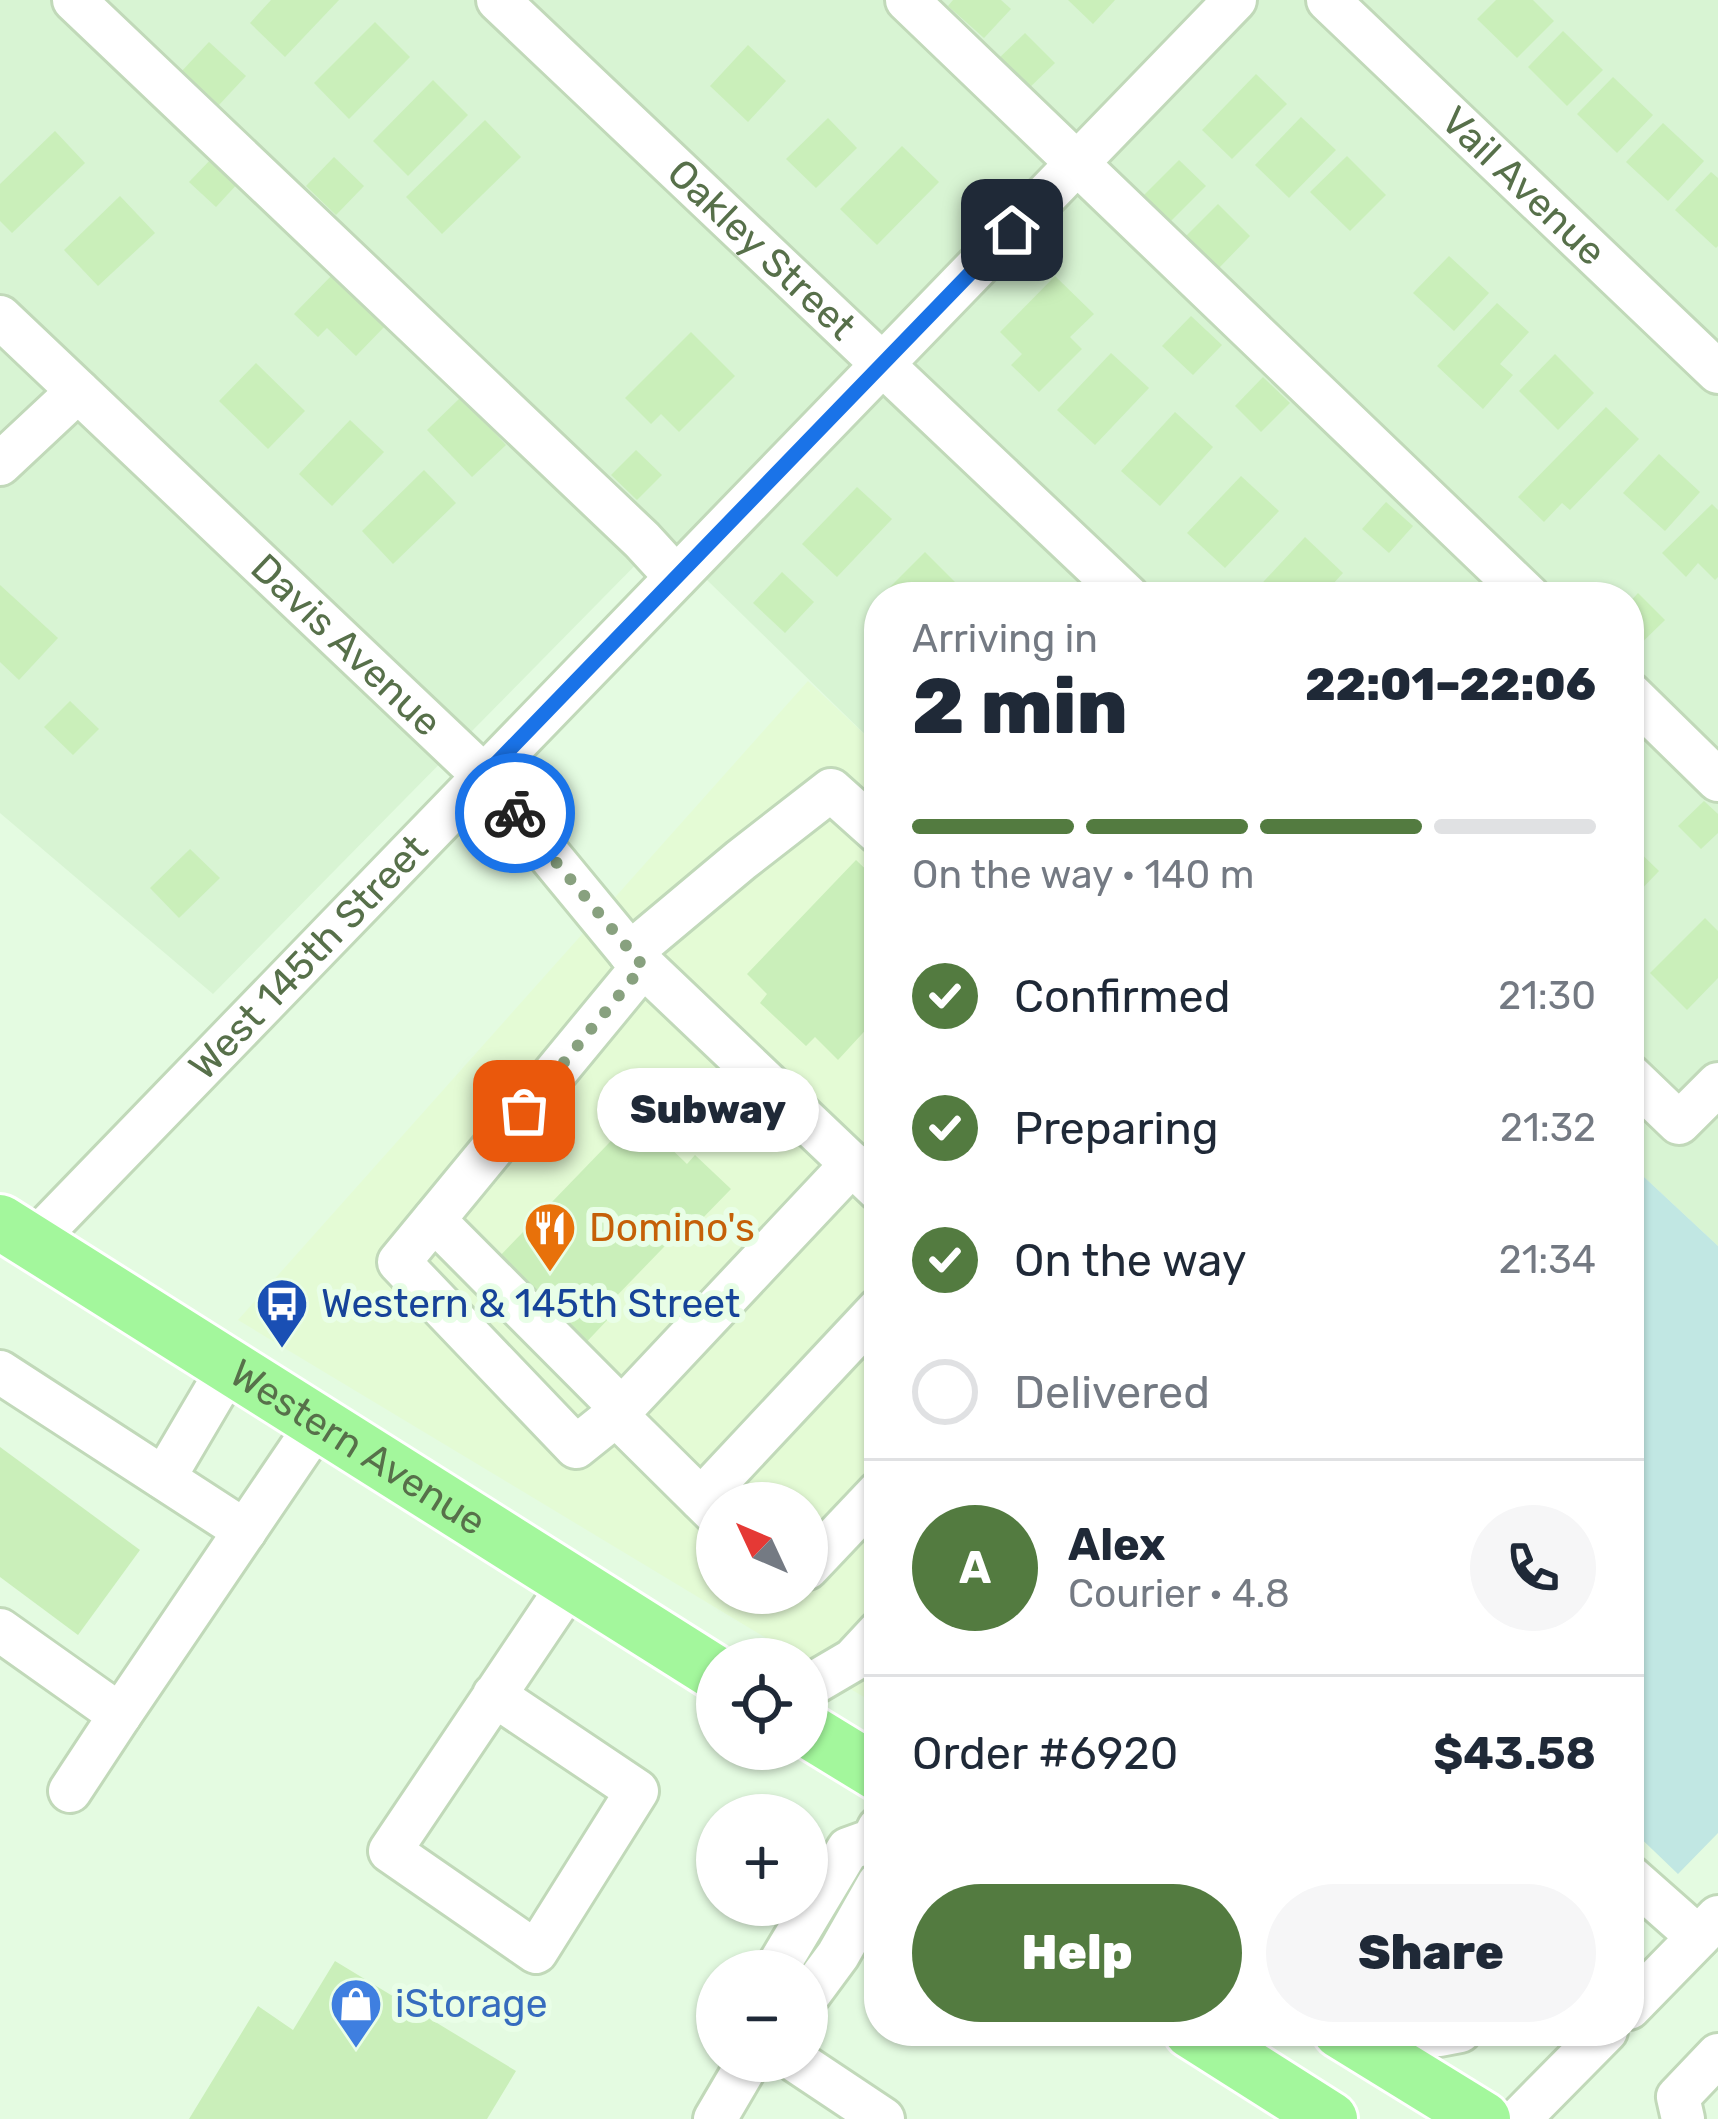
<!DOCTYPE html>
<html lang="en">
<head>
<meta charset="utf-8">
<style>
	:root { --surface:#fff; --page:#f6f6f7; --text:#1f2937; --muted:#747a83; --line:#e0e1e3; --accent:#537b40 }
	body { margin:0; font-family:Rubik,sans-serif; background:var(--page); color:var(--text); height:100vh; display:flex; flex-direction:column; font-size:45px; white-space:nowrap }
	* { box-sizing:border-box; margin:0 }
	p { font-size:39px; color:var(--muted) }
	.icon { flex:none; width:66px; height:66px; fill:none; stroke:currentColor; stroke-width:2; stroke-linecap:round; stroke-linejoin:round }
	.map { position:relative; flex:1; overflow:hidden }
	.drawer { position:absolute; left:864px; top:582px; width:780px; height:1464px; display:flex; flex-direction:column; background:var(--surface); border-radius:48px; box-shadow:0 3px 9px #0004 }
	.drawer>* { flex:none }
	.needle { width:78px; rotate:314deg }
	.tools { position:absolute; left:696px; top:1482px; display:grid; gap:24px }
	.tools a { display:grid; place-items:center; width:132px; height:132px; border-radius:50%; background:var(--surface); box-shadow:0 3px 9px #0004; font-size:60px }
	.pin { position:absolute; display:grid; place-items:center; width:102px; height:102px; color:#fff; margin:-51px; border-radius:24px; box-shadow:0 6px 18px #0006 }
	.courier { position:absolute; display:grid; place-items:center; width:120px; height:120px; margin:-60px; border:9px solid #1a73e8; border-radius:50%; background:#fff; color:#222; box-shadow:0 3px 15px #0007 }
	.bubble { position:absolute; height:84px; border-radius:42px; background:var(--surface); box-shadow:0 3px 9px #0004; font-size:39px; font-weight:800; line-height:84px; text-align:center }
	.head em { font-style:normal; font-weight:800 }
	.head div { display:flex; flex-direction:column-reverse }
	.head { display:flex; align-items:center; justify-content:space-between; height:204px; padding:0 48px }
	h1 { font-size:78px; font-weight:800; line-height:90px }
	.bar { display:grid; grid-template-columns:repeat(4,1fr); gap:18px 12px; align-content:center; height:144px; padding:0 48px }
	.bar i { height:15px; border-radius:9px; background:var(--line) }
	.bar .selected { background:var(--accent) }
	.bar p { grid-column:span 4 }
	.line { display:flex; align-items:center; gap:30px; padding:0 48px; border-top:3px solid var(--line) }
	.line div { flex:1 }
	.round { display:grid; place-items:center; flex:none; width:126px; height:126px; border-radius:63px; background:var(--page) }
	ol { padding:0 48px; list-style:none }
	li { display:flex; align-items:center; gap:36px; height:132px }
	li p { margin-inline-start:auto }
	li .icon { padding:12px; border-radius:50%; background:var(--accent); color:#fff; stroke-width:4 }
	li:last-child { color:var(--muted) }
	li i { width:66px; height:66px; border:6px solid var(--line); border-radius:50% }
	.button { display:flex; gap:24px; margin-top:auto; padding:24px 48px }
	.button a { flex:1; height:138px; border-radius:72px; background:var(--accent); color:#fff; font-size:48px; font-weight:800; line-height:138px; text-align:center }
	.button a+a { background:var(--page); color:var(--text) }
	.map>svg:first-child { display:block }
	.residential { fill:#d8f4d3 }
	.commercial { fill:#e4fbd5; fill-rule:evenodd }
	.green { fill:#c1e7e3 }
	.building { fill:#caefba }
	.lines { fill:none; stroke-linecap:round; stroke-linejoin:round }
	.minor-casing { stroke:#c1d9b9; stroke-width:48 }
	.major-casing { stroke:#fff; stroke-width:60 }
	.minor { stroke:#fff; stroke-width:42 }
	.major { stroke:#a3f79c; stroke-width:54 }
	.done { stroke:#88a17f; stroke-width:12; stroke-dasharray:0 21.6 }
	.route { stroke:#1a73e8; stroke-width:15 }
	.labels { text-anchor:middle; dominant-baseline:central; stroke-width:12; stroke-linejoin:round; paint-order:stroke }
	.street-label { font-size:39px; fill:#57704a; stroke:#e9fee7 }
	.food-label { font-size:39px; fill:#c56008; stroke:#e9fee7; text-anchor:start }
	.transit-label { font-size:39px; fill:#164399; stroke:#e9fee7; text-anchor:start }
	.shop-label { font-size:39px; fill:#366cbe; stroke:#e9fee7; text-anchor:start }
</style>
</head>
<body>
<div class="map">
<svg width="1718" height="2119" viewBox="0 0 1718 2119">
	<rect width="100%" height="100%" fill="#e4fbe1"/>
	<path class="residential" d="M0,0H1718V1246L1629,1163V597H879V748L663,537L213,994L0,813Z"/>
	<path class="commercial" d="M808,681L879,748V1706L807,1663V1659H801L238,1320ZM717,1503H807V1593H717Z"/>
	<path class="green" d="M1629,1163L1718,1246V1833L1678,1874L1629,1827V1557L1634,1552L1629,1546Z"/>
	<g class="building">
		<path d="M271,0H339L285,57L250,23Z"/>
		<path d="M953,0H1001L1011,9L984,38L948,6Z"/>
		<path d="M1068,0H1115L1093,24Z"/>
		<path d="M1496,0H1533L1554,21L1517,58L1477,19Z"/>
		<path d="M375,22L410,57L349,119L314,83Z"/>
		<path d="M1563,31L1603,70L1567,106L1528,67Z"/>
		<path d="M1025,33L1055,63L1024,93L995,62Z"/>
		<path d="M209,42L246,76L218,106L181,72Z"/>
		<path d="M748,45L786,81L748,122L710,86Z"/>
		<path d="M1256,74L1287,104L1232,159L1202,130Z"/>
		<path d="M1613,77L1653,115L1617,153L1577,114Z"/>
		<path d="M433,80L468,115L408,176L373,141Z"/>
		<path d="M1301,117L1336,150L1289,198L1255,165Z"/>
		<path d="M828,118L857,148L816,188L786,159Z"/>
		<path d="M485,120L521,157L442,234L406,197Z"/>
		<path d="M1663,123L1704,161L1668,201L1626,162Z"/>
		<path d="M55,131L85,163L12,233L0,221V184Z"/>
		<path d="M902,146L939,182L877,245L840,209Z"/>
		<path d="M214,156L240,181L216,207L189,182Z"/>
		<path d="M1347,156L1386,195L1350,231L1310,192Z"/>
		<path d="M334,157L364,186L336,215L306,186Z"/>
		<path d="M1179,160L1206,186L1170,222L1144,195Z"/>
		<path d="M1711,172L1718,178V246L1716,248L1675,210Z"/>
		<path d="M120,196L155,233L98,286L64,250Z"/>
		<path d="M1218,204L1250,236L1218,269L1185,237Z"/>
		<path d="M1449,256L1489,293L1454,331L1413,293Z"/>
		<path d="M335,272L387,324L356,356L327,328L318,337L294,314Z"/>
		<path d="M1055,276L1094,314L1070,337L1082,349L1039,392L1011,365L1022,354L1000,332Z"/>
		<path d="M1497,303L1529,332L1500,364L1513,375L1483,409L1437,366Z"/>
		<path d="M1191,316L1222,345L1193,375L1162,346Z"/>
		<path d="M691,332L735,376L679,432L661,414L651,424L625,398Z"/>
		<path d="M1111,353L1149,388L1095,445L1057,410Z"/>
		<path d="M1555,354L1594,393L1558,430L1519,391Z"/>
		<path d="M256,363L305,411L268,449L219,401Z"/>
		<path d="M1263,377L1290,403L1261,432L1235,406Z"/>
		<path d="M461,397L506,445L472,477L427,430Z"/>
		<path d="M1606,407L1639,439L1570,510L1562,503L1544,522L1518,497Z"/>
		<path d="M1175,412L1213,447L1160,506L1121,471Z"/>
		<path d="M350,420L384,452L332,506L299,474Z"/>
		<path d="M636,450L662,475L637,500L611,475Z"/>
		<path d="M1659,454L1700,492L1665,531L1623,493Z"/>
		<path d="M424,470L456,503L393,564L362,531Z"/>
		<path d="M1241,476L1279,511L1225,568L1187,533Z"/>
		<path d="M857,487L892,519L837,577L802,544Z"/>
		<path d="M1386,502L1413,526L1389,553L1362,529Z"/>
		<path d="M1712,504L1718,510V577L1715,580L1698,563L1686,577L1662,553Z"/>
		<path d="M1305,537L1343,573L1321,597H1255L1252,594Z"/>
		<path d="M925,552L958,585L946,597H880Z"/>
		<path d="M782,572L814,602L785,633L753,603Z"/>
		<path d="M0,585L58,638L19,680L0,662Z"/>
		<path d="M1638,593L1665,620L1629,655V603Z"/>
		<path d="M70,701L99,729L73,755L44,727Z"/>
		<path d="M1704,801L1718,814V833L1701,849L1678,826Z"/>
		<path d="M1629,842L1659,871L1629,902Z"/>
		<path d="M190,849L220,878L179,918L150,888Z"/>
		<path d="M856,860L879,882V1028L873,1022L838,1060L815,1037L806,1046L760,1003L767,994L747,974Z"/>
		<path d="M1705,918L1718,931V978L1687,1010L1650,973Z"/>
		<path d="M636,1115L687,1164L695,1155L731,1189L697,1224L691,1219L606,1307L613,1314L578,1351L496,1260Z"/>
		<path d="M0,1447L140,1550L78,1635L0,1577Z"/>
		<path d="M335,1961L516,2071L487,2119H189L258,2006L293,2030Z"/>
	</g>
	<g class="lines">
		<g class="minor-casing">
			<g id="minor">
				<path d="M74,0L642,540L676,577"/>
				<path id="s1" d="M498,0L1128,597"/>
				<path d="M907,0L1529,597"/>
				<path id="s2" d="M1328,0L1718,372"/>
				<path id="s3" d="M0,317L484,776L630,953L879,1190"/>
				<path d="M0,464L78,391"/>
				<path d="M1629,693L1718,780"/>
				<path d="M630,953L741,860L831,790L879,833"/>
				<path d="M643,966L399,1262L576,1447L616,1415L717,1515"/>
				<path d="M1629,1075L1679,1123L1718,1084"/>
				<path d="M434,1220L622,1409"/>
				<path id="s4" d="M33,1242L1235,0"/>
				<path d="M0,1372L245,1531"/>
				<path d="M616,1415L852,1164"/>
				<path d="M164,1478L230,1366"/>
				<path d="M701,1499L879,1309"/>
				<path d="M807,1568L879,1492"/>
				<path d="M0,1630L120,1715L318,1423"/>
				<path d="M807,1687L853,1660L879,1632"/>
				<path d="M494,1695L637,1791L536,1952L390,1851L571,1582"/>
				<path d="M70,1791L120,1715"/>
				<path d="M1629,1876L1698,1937"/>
				<path d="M775,1971L848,1849L873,1840L879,1828"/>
				<path d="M807,1997L838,1955L879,1883"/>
				<path d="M1629,2008L1718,1917"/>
				<path d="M1433,2031L1439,2035L1460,2031"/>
				<path d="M796,2061L883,2119"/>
				<path d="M715,2119L749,2061"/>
				<path d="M1519,2119L1606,2031"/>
				<path d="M1683,2119L1678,2097L1718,2055"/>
			</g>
		</g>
		<g class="major-casing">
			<g id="major">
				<path id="s5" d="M0,1222L717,1674"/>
				<path d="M807,1730L879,1774"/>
				<path d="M1191,2031L1330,2119"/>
				<path d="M1340,2031L1483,2119"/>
			</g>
		</g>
		<use href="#minor" class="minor"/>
		<use href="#major" class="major"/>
	</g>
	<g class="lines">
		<path class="done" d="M515,813L643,966L524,1111"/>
		<path class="route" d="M515,813L484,776L1012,230"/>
	</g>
	<defs>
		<g id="restaurant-pin" transform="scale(2.7)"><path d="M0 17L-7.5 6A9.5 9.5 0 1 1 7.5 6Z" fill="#e8710a" stroke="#e9fee7"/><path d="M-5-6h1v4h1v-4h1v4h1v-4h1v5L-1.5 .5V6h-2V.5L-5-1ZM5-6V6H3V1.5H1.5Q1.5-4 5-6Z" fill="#fff"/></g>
		<g id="bus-pin" transform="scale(2.7)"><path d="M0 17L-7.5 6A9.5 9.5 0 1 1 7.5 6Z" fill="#1a4fb4" stroke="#e9fee7"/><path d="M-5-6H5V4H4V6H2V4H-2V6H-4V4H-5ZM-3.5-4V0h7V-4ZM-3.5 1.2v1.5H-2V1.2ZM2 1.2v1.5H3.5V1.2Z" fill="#fff"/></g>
		<g id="shop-pin" transform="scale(2.7)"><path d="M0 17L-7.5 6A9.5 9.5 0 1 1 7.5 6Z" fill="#3f7fe0" stroke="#e9fee7"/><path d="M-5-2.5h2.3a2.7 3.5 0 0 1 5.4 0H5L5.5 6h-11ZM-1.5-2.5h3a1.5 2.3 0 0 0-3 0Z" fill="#fff"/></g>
	</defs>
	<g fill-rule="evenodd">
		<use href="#restaurant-pin" x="550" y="1228"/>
		<use href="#bus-pin" x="282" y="1304"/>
		<use href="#shop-pin" x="356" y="2004"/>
	</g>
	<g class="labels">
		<g class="street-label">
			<text stroke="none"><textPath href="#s2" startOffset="270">Vail Avenue</textPath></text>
			<text stroke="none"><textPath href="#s1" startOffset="363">Oakley Street</textPath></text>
			<text stroke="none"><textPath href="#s3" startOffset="477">Davis Avenue</textPath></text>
			<text stroke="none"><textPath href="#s4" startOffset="396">West 145th Street</textPath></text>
			<text stroke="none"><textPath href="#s5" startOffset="423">Western Avenue</textPath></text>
		</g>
		<g class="food-label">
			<text x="589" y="1228">Domino's</text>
		</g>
		<g class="transit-label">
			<text x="321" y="1304">Western &amp; 145th Street</text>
		</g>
		<g class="shop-label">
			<text x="395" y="2004">iStorage</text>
		</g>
	</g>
</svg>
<div class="tools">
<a><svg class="needle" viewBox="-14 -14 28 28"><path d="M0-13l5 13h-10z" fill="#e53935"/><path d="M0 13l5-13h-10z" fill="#747a83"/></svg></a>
<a><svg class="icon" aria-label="locate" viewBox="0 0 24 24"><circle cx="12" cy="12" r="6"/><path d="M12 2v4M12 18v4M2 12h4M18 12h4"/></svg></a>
<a>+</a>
<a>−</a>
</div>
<div class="pin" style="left:524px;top:1111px;background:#ea580c"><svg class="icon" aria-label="bag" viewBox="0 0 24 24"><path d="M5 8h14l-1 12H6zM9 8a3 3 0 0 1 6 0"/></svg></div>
<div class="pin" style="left:1012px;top:230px;background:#1f2937"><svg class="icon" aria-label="home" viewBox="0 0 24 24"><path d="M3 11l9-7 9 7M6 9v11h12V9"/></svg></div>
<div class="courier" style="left:515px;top:813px"><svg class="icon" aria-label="bike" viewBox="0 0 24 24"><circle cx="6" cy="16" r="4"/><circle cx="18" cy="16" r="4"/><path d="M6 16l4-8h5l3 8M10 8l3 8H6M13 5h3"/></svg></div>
<div class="bubble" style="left:597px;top:1068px;width:222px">Subway</div>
<section class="drawer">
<div class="head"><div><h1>2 min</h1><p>Arriving in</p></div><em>22:01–22:06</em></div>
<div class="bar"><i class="selected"></i><i class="selected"></i><i class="selected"></i><i></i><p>On the way · 140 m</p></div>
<ol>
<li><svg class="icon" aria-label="check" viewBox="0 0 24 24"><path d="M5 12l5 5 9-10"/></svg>Confirmed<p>21:30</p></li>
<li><svg class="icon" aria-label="check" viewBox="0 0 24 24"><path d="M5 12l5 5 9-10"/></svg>Preparing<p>21:32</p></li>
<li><svg class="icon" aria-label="check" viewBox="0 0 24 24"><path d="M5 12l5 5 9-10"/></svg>On the way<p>21:34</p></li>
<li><i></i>Delivered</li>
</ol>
<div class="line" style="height:216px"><b class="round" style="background:var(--accent);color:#fff">A</b><div><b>Alex</b><p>Courier · 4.8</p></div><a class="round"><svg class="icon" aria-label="phone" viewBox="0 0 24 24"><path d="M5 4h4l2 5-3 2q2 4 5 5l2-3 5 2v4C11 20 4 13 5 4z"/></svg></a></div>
<div class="line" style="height:156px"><div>Order #6920</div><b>$43.58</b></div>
<div class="button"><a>Help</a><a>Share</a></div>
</section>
</div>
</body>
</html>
